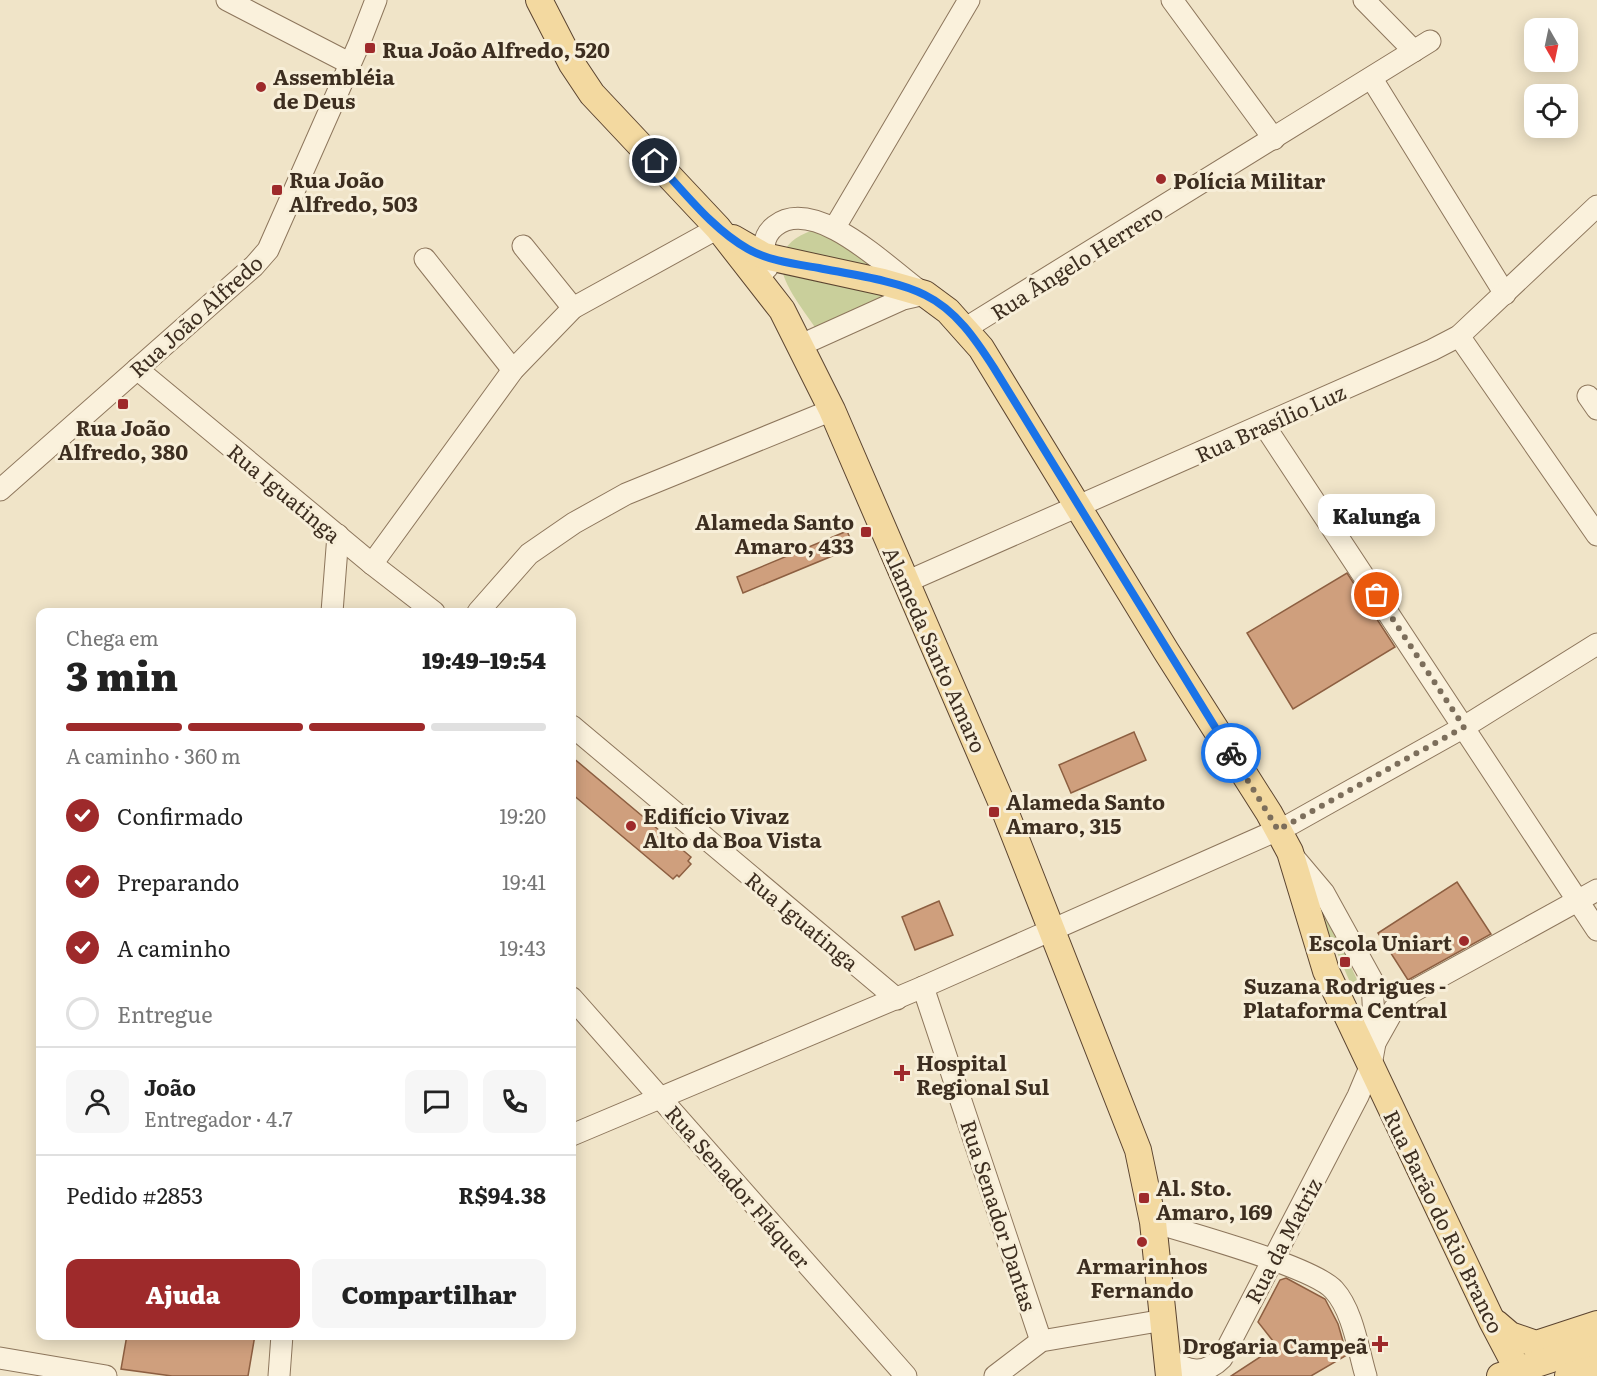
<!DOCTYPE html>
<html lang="pt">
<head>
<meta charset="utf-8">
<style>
	:root { --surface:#fff; --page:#f6f6f6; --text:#222; --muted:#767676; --line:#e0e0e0; --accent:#9e2a2b }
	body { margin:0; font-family:Literata,serif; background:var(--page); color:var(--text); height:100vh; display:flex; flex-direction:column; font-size:22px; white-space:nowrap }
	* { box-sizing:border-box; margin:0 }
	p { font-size:20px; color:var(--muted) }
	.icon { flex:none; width:33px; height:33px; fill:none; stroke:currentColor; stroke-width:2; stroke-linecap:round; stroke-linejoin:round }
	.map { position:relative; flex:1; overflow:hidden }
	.side { position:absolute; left:36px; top:608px; width:540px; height:732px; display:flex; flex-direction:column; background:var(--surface); border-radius:12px; box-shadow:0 3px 15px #0003 }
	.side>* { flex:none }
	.needle { width:39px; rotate:171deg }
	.controls { position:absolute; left:1524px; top:18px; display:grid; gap:12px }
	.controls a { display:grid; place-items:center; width:54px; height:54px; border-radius:12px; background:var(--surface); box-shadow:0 3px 15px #0003; font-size:30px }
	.pin { position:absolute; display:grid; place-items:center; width:51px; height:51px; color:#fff; margin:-26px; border:3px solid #fff; border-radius:50%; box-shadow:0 2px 6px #0007 }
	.courier { position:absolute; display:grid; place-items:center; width:60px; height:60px; margin:-30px; border:4px solid #1a73e8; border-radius:50%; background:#fff; color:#222; box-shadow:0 2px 8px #0007 }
	.bubble { position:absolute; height:42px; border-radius:12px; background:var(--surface); box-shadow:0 3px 15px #0003; font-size:20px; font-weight:800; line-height:42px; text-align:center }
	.overview em { font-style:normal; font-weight:800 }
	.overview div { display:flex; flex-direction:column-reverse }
	.overview { display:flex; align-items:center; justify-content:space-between; height:102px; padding:0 30px }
	h1 { font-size:39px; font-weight:800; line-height:45px }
	.bar { display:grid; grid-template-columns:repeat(4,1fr); gap:9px 6px; align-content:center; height:72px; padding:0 30px }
	.bar i { height:8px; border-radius:4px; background:var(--line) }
	.bar .current { background:var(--accent) }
	.bar p { grid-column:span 4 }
	.line { display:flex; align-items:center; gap:15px; padding:0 30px; border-top:2px solid var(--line) }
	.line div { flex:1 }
	.round { display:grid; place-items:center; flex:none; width:63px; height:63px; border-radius:12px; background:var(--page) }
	ol { padding:0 30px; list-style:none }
	li { display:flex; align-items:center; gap:18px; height:66px }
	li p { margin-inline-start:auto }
	li .icon { padding:6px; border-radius:50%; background:var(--accent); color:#fff; stroke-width:4 }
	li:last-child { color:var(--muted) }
	li i { width:33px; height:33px; border:3px solid var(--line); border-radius:50% }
	.cta { display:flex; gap:12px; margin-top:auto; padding:12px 30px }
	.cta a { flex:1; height:69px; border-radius:12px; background:var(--accent); color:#fff; font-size:24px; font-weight:800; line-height:69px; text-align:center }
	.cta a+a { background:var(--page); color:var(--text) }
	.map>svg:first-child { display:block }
	.green { fill:#c9cf9b }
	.building { fill:#cf9f7d; stroke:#8d5f41; stroke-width:1.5 }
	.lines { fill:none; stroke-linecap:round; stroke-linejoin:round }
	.minor-casing { stroke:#8d765c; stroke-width:23 }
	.major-casing { stroke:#5b4430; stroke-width:28 }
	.minor { stroke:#faf1dc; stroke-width:21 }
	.major { stroke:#f3d9a0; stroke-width:26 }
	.done { stroke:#7c6e5b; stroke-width:6; stroke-dasharray:0 10.8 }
	.route { stroke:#1a73e8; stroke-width:8 }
	.poi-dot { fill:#9e2a2b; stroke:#f7eed8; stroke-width:2 }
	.labels { text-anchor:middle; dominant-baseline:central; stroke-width:6; stroke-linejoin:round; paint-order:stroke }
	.poi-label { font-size:21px; font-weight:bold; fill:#3d2e20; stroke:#f7eed8; text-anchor:start }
	.street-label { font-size:21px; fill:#3d2e20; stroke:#f7eed8 }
</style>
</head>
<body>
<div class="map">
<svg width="1597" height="1376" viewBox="0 0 1597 1376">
	<rect width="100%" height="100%" fill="#f0e4c8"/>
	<g class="green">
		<path d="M813,230L837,231L913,290L820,335C797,298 750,253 813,230Z"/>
		<path d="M1327,915L1360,986L1353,989L1322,918Z"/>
	</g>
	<g class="building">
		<path d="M847,531L854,547L743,593L737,577Z"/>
		<path d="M1347,573L1395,647L1293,709L1247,633Z"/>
		<path d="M1134,732L1146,760L1071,793L1059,765Z"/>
		<path d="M572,757L691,857L688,861L691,864L679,877L677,875L673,879L572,794Z"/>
		<path d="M1457,882L1491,934L1408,980L1378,933Z"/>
		<path d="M939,901L953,935L915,950L902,917Z"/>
		<path d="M1286,1278L1325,1299L1338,1324L1347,1355L1311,1376H1231L1277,1346L1258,1322L1280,1280Z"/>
		<path d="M127,1335H255L248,1376H172L121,1369Z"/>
	</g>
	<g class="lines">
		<g class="minor-casing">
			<g id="minor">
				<path d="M227,0L349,63"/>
				<path d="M1172,0L1274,139"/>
				<path d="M1364,0L1414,51"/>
				<path d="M1372,79L1505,294"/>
				<path d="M835,227L969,0"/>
				<path d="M523,246L573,308"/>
				<path d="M425,259L513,370"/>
				<path d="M767,268C763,252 761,237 775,226C814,195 886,266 917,289"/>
				<path d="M966,328L1430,41"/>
				<path d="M1459,336L1597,535"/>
				<path d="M801,345L903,299L925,294"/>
				<path d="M137,369L372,564L434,612"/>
				<path d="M1588,396L1597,409"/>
				<path d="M1264,425L1597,930"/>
				<path d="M0,490L254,266L268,250L359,44L376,0"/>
				<path d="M372,564L513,370L573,308L718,228"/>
				<path d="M906,582L1432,350L1459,336L1597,206"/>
				<path d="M332,612L338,535"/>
				<path d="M478,612L529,554L574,523L626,494L832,410"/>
				<path d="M572,726L897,999"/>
				<path d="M923,987L1041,1341"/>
				<path d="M572,998L906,1376"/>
				<path d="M1375,1043L1394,1009L1412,992L1597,890"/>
				<path d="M572,1135L923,987L1291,824L1464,727L1597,644"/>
				<path d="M1153,1222C1189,1233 1314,1267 1334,1290C1353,1311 1358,1349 1366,1376"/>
				<path d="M0,1358L106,1376"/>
				<path d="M1167,1358C1188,1372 1204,1376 1222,1358L1358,1096L1371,1065L1375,1043L1372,980L1324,893L1292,855"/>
				<path d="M279,1376L282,1335"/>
				<path d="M995,1376L1041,1341L1164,1320"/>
			</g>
		</g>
		<g class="major-casing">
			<g id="major">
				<path d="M539,0L572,64L592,94L718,228L782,310L832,410L1003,806L1138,1150L1153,1222L1169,1376"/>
				<path d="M733,238L764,256L883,282L925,294L948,311L981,348L1166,651L1269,813L1290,852L1326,971L1492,1321L1521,1376"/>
				<path d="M1496,1323L1510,1335L1536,1344L1597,1324"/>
				<path d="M1500,1376L1597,1344"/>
				<path d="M1568,1376L1597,1368"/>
			</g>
		</g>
		<use href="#minor" class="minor"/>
		<use href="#major" class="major"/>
	</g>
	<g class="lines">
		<path class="done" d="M1231,753L1278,830L1464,727L1377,595"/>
		<path class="route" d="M655,161C684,191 711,228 748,249C769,261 795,264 819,268C849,274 899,281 925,295C956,310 976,340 994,368L1231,753"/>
	</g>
	<g class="poi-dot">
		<rect x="364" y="42" width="12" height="12" rx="3"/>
		<circle cx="261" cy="87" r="6"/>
		<circle cx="1161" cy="179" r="6"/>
		<rect x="271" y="184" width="12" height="12" rx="3"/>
		<rect x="117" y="398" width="12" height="12" rx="3"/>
		<rect x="860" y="526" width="12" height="12" rx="3"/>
		<rect x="988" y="806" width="12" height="12" rx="3"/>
		<circle cx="631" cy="826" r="6"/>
		<circle cx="1464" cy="941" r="6"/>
		<rect x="1339" y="956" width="12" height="12" rx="3"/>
		<path d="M899 1064h6v6h6v6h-6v6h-6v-6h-6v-6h6z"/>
		<rect x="1138" y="1192" width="12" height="12" rx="3"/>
		<circle cx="1142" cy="1242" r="6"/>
		<path d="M1377 1335h6v6h6v6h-6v6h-6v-6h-6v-6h6z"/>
	</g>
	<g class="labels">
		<g class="poi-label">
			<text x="382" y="48">Rua João Alfredo, 520</text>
			<text x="273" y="75">Assembléia<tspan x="273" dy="24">de Deus</tspan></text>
			<text x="289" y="178">Rua João<tspan x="289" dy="24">Alfredo, 503</tspan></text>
			<text x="1173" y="179">Polícia Militar</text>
			<text x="123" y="426" text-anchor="middle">Rua João<tspan x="123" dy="24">Alfredo, 380</tspan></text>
			<text x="854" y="520" text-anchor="end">Alameda Santo<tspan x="854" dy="24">Amaro, 433</tspan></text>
			<text x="1006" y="800">Alameda Santo<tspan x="1006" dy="24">Amaro, 315</tspan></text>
			<text x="643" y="814">Edifício Vivaz<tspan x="643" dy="24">Alto da Boa Vista</tspan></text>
			<text x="1452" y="941" text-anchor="end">Escola Uniart</text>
			<text x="1345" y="984" text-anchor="middle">Suzana Rodrigues -<tspan x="1345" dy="24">Plataforma Central</tspan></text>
			<text x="916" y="1061">Hospital<tspan x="916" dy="24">Regional Sul</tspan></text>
			<text x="1156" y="1186">Al. Sto.<tspan x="1156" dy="24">Amaro, 169</tspan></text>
			<text x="1142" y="1264" text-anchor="middle">Armarinhos<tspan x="1142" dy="24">Fernando</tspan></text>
			<text x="1368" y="1344" text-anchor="end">Drogaria Campeã</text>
		</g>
		<g class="street-label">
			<text transform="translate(1076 261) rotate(-32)">Rua Ângelo Herrero</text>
			<text transform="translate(195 315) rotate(-42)">Rua João Alfredo</text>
			<text transform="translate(1270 422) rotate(-24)">Rua Brasílio Luz</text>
			<text transform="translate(285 492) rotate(40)">Rua Iguatinga</text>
			<text transform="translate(936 649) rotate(66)">Alameda Santo Amaro</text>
			<text transform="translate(803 920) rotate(40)">Rua Iguatinga</text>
			<text transform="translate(739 1186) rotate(49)">Rua Senador Fláquer</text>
			<text transform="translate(1000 1215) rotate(72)">Rua Senador Dantas</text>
			<text transform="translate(1445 1221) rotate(64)">Rua Barão do Rio Branco</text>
			<text transform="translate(1282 1240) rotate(-62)">Rua da Matriz</text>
		</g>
	</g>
</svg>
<div class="controls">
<a><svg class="needle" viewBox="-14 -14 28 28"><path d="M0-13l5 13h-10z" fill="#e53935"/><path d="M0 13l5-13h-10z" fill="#767676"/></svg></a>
<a><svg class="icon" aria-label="locate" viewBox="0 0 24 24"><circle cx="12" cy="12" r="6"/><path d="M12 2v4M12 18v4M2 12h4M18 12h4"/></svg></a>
</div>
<div class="pin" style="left:1377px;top:595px;background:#ea580c"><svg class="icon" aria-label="bag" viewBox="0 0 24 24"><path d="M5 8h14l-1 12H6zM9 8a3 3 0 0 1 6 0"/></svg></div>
<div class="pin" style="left:655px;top:161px;background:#1f2937"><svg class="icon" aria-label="home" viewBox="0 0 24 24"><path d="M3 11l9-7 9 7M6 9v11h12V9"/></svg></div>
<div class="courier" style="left:1231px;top:753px"><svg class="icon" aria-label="bike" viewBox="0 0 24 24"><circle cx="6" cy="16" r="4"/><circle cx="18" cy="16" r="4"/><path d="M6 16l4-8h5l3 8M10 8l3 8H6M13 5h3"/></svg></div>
<div class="bubble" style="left:1318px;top:494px;width:117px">Kalunga</div>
<section class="side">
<div class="overview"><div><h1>3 min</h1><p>Chega em</p></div><em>19:49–19:54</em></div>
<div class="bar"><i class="current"></i><i class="current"></i><i class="current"></i><i></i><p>A caminho · 360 m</p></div>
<ol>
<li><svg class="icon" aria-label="check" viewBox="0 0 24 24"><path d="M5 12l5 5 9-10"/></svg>Confirmado<p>19:20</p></li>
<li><svg class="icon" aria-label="check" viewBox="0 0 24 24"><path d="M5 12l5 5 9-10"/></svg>Preparando<p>19:41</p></li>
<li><svg class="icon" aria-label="check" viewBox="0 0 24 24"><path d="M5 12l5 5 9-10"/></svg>A caminho<p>19:43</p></li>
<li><i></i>Entregue</li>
</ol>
<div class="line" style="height:108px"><a class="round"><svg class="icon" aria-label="person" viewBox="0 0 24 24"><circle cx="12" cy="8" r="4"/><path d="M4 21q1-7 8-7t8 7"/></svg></a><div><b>João</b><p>Entregador · 4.7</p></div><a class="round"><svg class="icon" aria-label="chat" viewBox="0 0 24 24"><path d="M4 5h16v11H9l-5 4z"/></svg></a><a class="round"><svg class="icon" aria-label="phone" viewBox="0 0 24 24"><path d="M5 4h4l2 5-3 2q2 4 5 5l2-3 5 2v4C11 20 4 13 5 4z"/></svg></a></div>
<div class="line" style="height:78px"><div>Pedido #2853</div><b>R$94.38</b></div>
<div class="cta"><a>Ajuda</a><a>Compartilhar</a></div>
</section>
</div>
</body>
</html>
